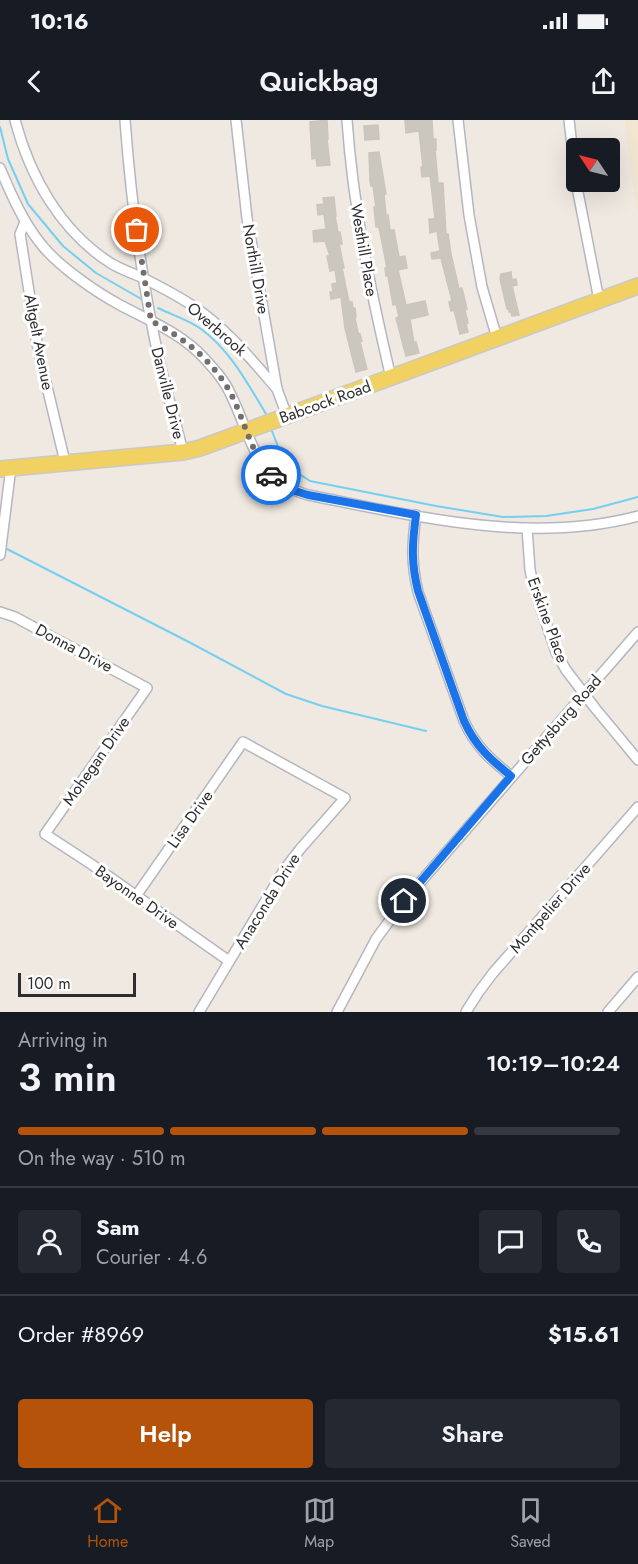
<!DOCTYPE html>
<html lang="en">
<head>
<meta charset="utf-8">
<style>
	:root { --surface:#171b24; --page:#242831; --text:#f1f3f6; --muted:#9ea1a6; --line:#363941; --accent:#b45309 }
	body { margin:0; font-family:Jost,sans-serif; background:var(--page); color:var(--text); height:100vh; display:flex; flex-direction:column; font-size:22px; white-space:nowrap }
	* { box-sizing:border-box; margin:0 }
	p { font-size:20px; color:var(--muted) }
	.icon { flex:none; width:33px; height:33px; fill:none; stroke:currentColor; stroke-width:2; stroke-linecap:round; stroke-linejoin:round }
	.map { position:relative; height:892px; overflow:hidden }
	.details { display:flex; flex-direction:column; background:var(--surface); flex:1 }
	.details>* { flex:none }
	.needle { width:39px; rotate:305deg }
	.controls { position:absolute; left:566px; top:18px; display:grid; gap:12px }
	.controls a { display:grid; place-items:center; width:54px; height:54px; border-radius:6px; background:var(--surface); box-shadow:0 6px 24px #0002; font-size:30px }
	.scale { position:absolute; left:18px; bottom:15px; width:118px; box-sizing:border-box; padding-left:6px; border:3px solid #2e2e2e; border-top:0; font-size:16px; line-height:21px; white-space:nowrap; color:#2e2e2e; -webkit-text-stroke:4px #fff; paint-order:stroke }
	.pin { position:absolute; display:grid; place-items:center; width:51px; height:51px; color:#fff; margin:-26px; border:3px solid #fff; border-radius:50%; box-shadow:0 2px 6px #0007 }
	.courier { position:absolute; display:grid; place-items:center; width:60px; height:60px; margin:-30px; border:4px solid #1a73e8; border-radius:50%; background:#fff; color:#222; box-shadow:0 2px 8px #0007 }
	.summary em { font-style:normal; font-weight:600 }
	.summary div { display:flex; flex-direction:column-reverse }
	.summary { display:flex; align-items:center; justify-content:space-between; height:102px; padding:0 18px }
	h1 { font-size:39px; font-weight:600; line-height:45px }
	.bar { display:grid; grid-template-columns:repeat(4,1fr); gap:9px 6px; align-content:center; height:72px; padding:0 18px }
	.bar i { height:8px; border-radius:4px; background:var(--line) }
	.bar .on { background:var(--accent) }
	.bar p { grid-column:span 4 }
	.line { display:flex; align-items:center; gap:15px; padding:0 18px; border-top:2px solid var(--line) }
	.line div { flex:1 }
	.round { display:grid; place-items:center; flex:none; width:63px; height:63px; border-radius:6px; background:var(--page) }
	.cta { display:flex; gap:12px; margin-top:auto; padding:12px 18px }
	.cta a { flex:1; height:69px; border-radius:6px; background:var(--accent); color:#fff; font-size:24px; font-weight:600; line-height:69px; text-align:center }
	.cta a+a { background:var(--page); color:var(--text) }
	.status { display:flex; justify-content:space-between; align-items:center; height:42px; padding:0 30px; background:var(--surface); direction:ltr }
	.status svg { height:16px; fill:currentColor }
	header { display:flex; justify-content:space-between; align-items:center; height:78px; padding:0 18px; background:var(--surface); font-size:27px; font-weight:600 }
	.tabs { display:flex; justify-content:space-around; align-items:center; height:84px; border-top:2px solid var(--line); background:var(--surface); font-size:16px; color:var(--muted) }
	.tabs a { display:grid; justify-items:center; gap:3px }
	.tabs .on { color:var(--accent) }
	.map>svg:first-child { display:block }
	.education { fill:#f0e6d1 }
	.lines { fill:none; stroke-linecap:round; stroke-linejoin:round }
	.stream { stroke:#75cff0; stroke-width:2 }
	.building { fill:#cbc7bf; stroke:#cbc5ba; stroke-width:1.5 }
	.street-casing { stroke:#b4b7c1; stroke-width:12 }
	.primary-casing { stroke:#c9c9c9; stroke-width:18 }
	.street { stroke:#fff; stroke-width:9 }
	.primary { stroke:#f2d163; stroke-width:15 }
	.done { stroke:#726f6d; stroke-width:6; stroke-dasharray:0 10.8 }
	.route { stroke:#1a73e8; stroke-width:8 }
	.labels { text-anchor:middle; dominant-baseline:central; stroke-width:6; stroke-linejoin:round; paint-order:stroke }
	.street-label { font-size:16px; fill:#2e2e2e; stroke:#fff }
</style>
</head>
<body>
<div class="status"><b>10:16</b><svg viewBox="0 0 49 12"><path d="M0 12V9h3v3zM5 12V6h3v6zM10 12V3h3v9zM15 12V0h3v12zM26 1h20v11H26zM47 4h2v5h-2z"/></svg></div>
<header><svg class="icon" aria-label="back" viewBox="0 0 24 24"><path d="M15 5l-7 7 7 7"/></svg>Quickbag<svg class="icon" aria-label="share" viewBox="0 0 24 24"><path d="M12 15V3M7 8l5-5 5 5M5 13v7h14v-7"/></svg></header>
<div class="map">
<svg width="638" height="892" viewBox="0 0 638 892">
	<rect width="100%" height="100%" fill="#efe9e1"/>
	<path class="education" d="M625,0H638V93L631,53Z"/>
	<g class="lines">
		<g class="stream">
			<path d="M0,7L8,39L28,84L63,126L96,153L143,180"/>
			<path d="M158,188C172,195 189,200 201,209C230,230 248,264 266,294"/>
			<path d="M272,311L280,332L290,348L310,361L436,386L503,397L546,396L593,389L638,377"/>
			<path d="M7,429L187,521L286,574L322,586L426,611"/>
		</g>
	</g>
	<g class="building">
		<path d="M327,0L328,19H327L330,45L317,46L316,38L312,39L310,2Z"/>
		<path d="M405,0H432L433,19H436V30H435L438,63H443L446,115L448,114L451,134L459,169L462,168L467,189L465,190L468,203L466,204L468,212L460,214L454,190L451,191L449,182L452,181L441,138L432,139L431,133L440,131L437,111L430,113L429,99H435L430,56L422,57L421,47H423L419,11L406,13Z"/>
		<path d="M378,5L379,19L365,20L364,6Z"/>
		<path d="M379,32L386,74H384L386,95H388L390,110H394L399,137L405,136L407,148L398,150L406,185L425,181L428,195L410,199L414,223L416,222L419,233L406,236L396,198L399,197L396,184L393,185L388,156H386L385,148H387L379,107H376L374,87H376L373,66H371L370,61L369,33Z"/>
		<path d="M334,77L336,96H335L338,112H340L342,124H339L344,148H342L349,182H352L353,188H355L356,197L355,198L358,213L360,214L362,221L360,222L367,249L356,252L345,208L341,177L331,179L330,172H333L332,164L337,163L335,150L330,151L327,136H330L325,121L314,122L313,111L326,109L324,94L318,95L317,85L324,84L323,78Z"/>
		<path d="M511,152L512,160L516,159L517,165L512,166L519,195L512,196L511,192H509V189H507L500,159L501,154Z"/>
	</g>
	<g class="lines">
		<g class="street-casing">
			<g id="street">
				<path d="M15,0C30,57 61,112 112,144C121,149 131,153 141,157C157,165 178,176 193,186C226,208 252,240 277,269"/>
				<path d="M125,0C131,82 142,164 160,244C167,274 176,303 183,332"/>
				<path d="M236,0L247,98L277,269L287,296"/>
				<path d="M347,0C353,88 371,172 391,258"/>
				<path d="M458,0L469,95L482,167L497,218"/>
				<path d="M569,0L576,60"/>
				<path d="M0,48C11,74 23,102 41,124C58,146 96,172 120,185C150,201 181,213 204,238C215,250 225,261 231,275C252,318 255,360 308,375C416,396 529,425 638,396"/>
				<path d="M576,62L599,180"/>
				<path d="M25,102L20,114L38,229L65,342"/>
				<path d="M416,395C412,425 411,442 418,472L464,601C476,627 490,639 511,656"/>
				<path d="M527,408L530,450L534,468L556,532L566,550L595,588L638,640"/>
				<path d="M0,435L11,347"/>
				<path d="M0,492L15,497L147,568L45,714L91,744L229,841"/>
				<path d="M136,776L243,622L345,678L301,728L284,750L199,892"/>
				<path d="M337,892L376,819L404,781L638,512"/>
				<path d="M466,892L478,873L493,853L638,687"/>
				<path d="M608,892L638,857"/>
			</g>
		</g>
		<g class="primary-casing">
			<path id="primary" d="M0,349L183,332L200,328L638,166"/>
		</g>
		<use href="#street" class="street"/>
		<use href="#primary" class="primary"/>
	</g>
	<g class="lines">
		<path class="done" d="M137,110L151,201C183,217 212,240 230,272C235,281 239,292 243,302C250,320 257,340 271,355"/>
		<path class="route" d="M271,355L292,370L308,375L416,395C412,425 411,442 418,471L464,601C476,627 490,639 511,656L404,781"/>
	</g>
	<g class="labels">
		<g class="street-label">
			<text transform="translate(364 130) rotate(80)">Westhill Place</text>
			<text transform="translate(256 149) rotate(80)">Northill Drive</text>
			<text transform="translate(217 209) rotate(41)">Overbrook</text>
			<text transform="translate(39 222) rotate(79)">Altgelt Avenue</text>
			<text transform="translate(168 273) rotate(76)">Danville Drive</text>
			<text transform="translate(325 282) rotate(-20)">Babcock Road</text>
			<text transform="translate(548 500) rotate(70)">Erskine Place</text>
			<text transform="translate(74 528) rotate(28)">Donna Drive</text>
			<text transform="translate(561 600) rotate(-49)">Gettysburg Road</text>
			<text transform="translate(96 641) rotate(-55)">Mohegan Drive</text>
			<text transform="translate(190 699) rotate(-55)">Lisa Drive</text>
			<text transform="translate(137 777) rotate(35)">Bayonne Drive</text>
			<text transform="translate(267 781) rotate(-58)">Anaconda Drive</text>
			<text transform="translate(550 788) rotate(-49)">Montpelier Drive</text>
		</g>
	</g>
</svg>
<div class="controls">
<a><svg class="needle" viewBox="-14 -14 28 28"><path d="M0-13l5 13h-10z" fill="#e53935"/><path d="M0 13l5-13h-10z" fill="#9ea1a6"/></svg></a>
</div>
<div class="scale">100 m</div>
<div class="pin" style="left:137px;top:110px;background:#ea580c"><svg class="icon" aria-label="bag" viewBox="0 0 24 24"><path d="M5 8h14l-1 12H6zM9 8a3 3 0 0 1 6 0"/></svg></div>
<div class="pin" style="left:404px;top:781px;background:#1f2937"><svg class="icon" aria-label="home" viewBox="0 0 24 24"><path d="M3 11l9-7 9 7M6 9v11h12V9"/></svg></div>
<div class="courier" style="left:271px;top:355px"><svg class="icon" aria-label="car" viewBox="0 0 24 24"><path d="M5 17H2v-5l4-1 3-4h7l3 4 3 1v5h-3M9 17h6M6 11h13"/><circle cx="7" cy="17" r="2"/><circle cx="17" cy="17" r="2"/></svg></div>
</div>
<section class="details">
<div class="summary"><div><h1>3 min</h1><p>Arriving in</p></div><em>10:19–10:24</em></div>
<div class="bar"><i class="on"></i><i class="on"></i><i class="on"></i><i></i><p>On the way · 510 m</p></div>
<div class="line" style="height:108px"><a class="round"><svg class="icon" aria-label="person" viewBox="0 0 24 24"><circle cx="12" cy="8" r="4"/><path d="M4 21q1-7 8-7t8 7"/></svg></a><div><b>Sam</b><p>Courier · 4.6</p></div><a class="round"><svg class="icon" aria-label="chat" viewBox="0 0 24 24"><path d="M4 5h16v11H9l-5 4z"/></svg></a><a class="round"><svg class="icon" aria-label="phone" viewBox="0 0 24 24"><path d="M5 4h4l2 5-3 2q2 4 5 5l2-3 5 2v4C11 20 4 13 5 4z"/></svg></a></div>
<div class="line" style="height:78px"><div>Order #8969</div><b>$15.61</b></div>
<div class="cta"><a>Help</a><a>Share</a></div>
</section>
<nav class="tabs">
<a class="on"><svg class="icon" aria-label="home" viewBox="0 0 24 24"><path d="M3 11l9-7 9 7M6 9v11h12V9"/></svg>Home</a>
<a><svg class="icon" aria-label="map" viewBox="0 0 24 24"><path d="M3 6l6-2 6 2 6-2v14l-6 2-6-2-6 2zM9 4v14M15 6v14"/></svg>Map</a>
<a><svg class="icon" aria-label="saved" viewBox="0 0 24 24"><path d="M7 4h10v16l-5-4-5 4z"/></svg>Saved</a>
</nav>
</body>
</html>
